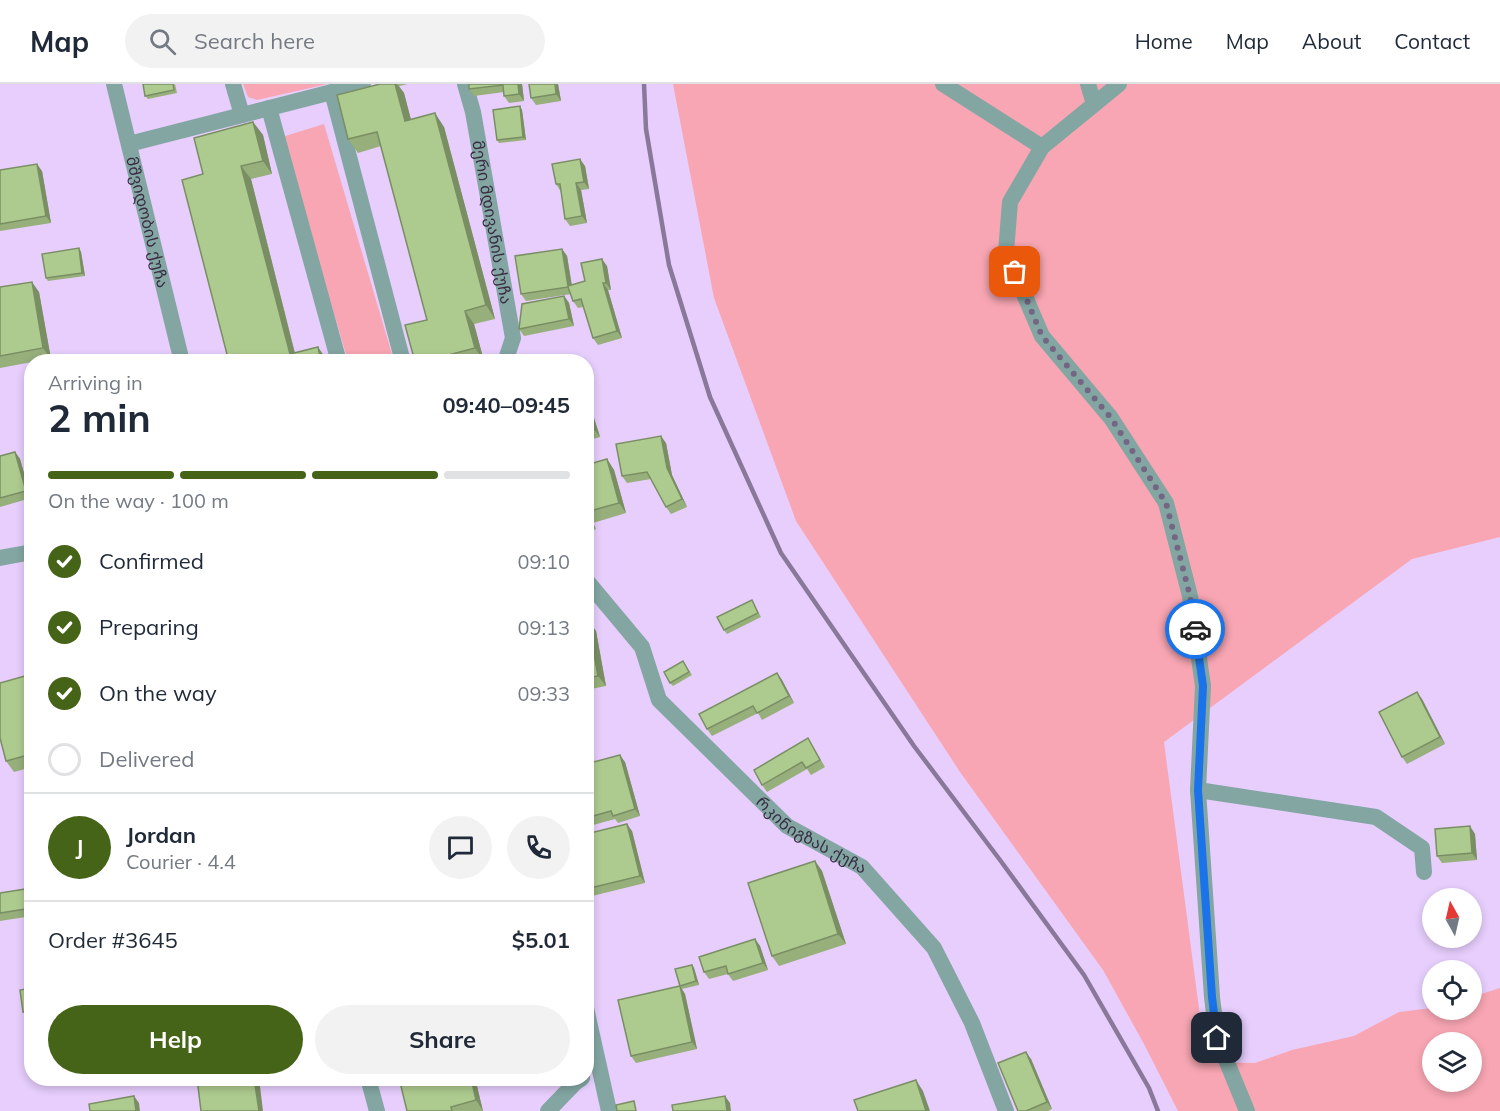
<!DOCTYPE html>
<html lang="en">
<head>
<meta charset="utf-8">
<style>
	:root { --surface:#fff; --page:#f2f2f3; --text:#1f2937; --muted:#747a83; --line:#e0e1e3; --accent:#466418 }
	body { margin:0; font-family:Mulish,"Noto Sans Georgian",sans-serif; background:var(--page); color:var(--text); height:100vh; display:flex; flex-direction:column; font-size:22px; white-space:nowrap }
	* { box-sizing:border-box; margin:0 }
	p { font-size:20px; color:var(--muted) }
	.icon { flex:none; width:33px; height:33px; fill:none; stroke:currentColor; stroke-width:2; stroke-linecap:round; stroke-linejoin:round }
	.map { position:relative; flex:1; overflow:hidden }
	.side { position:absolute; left:24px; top:270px; width:570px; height:732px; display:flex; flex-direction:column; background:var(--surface); border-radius:24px; box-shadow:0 3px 9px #0003 }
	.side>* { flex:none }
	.needle { width:39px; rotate:352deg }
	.fabs { position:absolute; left:1422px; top:804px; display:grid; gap:12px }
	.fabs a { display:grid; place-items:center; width:60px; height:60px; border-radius:50%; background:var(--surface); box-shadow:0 3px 9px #0003; font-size:30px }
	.pin { position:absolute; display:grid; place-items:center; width:51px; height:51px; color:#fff; margin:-26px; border-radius:12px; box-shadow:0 3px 9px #0006 }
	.courier { position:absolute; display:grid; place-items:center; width:60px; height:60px; margin:-30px; border:4px solid #1a73e8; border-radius:50%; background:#fff; color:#222; box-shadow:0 2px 8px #0007 }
	.overview em { font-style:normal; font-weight:700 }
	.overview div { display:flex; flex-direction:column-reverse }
	.overview { display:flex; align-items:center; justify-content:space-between; height:102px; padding:0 24px }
	h1 { font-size:39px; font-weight:700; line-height:45px }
	.bar { display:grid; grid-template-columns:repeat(4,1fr); gap:9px 6px; align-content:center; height:72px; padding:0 24px }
	.bar i { height:8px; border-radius:4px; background:var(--line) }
	.bar .selected { background:var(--accent) }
	.bar p { grid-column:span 4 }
	.line { display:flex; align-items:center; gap:15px; padding:0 24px; border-top:2px solid var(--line) }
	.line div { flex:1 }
	.round { display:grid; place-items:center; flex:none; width:63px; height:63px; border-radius:32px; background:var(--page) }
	ol { padding:0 24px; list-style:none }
	li { display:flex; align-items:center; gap:18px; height:66px }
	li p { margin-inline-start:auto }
	li .icon { padding:6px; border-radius:50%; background:var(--accent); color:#fff; stroke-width:4 }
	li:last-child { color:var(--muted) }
	li i { width:33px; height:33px; border:3px solid var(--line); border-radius:50% }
	.button { display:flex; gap:12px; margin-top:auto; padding:12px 24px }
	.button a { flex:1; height:69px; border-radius:36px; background:var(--accent); color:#fff; font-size:24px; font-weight:700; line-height:69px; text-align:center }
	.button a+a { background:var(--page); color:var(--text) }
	header { display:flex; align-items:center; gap:36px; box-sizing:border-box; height:84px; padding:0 30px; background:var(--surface); border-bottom:2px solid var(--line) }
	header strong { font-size:28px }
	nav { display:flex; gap:33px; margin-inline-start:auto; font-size:21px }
	.search { width:420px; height:54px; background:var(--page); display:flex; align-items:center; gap:15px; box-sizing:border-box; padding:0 21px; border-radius:33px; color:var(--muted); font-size:22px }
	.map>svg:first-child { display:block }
	.green { fill:#f8a6b3; fill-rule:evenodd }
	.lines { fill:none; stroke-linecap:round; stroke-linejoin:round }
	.service { stroke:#83a6a3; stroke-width:16 }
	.minor { stroke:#83a6a3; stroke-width:16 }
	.tertiary { stroke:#83a6a3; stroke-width:16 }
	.rail { stroke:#8a789a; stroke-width:4.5 }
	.wall { fill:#96af7b }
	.shaded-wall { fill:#7a8e64 }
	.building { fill:#aecb8f; stroke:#7a8e64; stroke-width:1.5 }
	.done { stroke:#756584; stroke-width:6; stroke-dasharray:0 10.8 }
	.route { stroke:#1a73e8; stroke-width:8 }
	.labels { text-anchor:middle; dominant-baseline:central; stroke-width:6; stroke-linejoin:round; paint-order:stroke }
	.street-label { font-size:16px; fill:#382c43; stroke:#e7cefd }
</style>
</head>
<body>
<header>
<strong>Map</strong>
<div class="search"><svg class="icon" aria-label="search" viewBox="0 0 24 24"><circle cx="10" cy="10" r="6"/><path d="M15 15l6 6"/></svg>Search here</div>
<nav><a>Home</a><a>Map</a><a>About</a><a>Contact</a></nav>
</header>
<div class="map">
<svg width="1500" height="1027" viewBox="0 0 1500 1027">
	<rect width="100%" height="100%" fill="#e7cefd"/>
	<g class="green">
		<path d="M243,0H328L257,16L248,13Z"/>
		<path d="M673,0H1500V453L1412,475L1164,658L1206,978L1255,979L1292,966L1354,952L1399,928L1432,924V926H1472V913L1500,904V1027H1178L1144,960L1103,886L960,688L796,437L714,214ZM1432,958H1472V998H1432Z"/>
		<path d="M324,40L394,277H348L282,53Z"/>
	</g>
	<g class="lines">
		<g class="service">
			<path d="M233,0L242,31"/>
			<path d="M943,0L1042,63"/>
			<path d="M1088,0L1094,20"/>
			<path d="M332,8L403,278"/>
			<path d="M269,24L339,278"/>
			<path d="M129,60L363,0"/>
			<path d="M1198,706L1376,733L1422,764L1424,788"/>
		</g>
		<g class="minor">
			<path id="s1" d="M465,0L473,28L513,254L505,278"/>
			<path d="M1119,0L1042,63L1010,118L1006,168L1042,252L1111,334L1166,419L1190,512L1203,602L1198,706L1212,913L1217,954L1247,1027"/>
			<path d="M0,474L32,468"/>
			<path id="s2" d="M586,496L642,563L659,616L787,742L862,783L934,864L972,939L1006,1027"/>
			<path d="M586,924L609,1027"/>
			<path d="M548,1027L576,998L582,994"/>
		</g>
		<g class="tertiary">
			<path id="s3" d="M114,0L182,278"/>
			<path d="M368,994L377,1027"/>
		</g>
		<path class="rail" d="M644,0L646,45L669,181L710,313L781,469L914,662L1000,776L1084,891L1149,1004L1158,1027"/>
	</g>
	<g class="wall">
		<path d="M175,0L177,9L148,15L145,12Z"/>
		<path d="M380,0H408L399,2L404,9L411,36L444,43L495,235L474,240L484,277L415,278L427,236L381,62L358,69L348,55Z"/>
		<path d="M469,0H522L524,17L509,19L504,12V8L474,12L469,5Z"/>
		<path d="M558,0L561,17L536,21L531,14Z"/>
		<path d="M520,22L522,26L526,56L499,59L497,56Z"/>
		<path d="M253,38L263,51L272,90L251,95L295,269L327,276V278H229L203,90Z"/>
		<path d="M585,82L589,105L581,106L587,139L570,142L565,135L561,108L556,100Z"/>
		<path d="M0,86L42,87L51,139L0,147Z"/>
		<path d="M79,164L81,168L85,192L48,197L46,194Z"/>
		<path d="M562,165L567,172L572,201L585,197L607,182L611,206H608L622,254L598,261L593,254L583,223L578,224L573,217L571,210L526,217L521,210Z"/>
		<path d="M0,203L39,208L51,275L32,278L0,284Z"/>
		<path d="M564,212L569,219L574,242L524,252L519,245Z"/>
		<path d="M586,328L594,334L600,353L586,357Z"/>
		<path d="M666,359L672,391L687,423L671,430L666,423L651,395L627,399L622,392Z"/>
		<path d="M15,368L20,375L31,414L0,423V372Z"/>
		<path d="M607,375L614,386L626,429L593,439L596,445L586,450V381Z"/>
		<path d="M754,520L761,533L727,550L724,546Z"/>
		<path d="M586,537L596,547L606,602L586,606Z"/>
		<path d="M683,577L692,591L673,602L670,599Z"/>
		<path d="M777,589L782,596L794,619L762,636L758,629L712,652L707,645Z"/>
		<path d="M32,590V683L14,688L6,677Z"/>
		<path d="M1422,615L1445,660L1407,680L1402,673Z"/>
		<path d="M808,654L825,683L811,691L807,685L767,708L762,701Z"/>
		<path d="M625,678L640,732L618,739L615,735L586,743V680Z"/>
		<path d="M632,747L645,799L588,813L586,811V750Z"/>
		<path d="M1475,750L1477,776L1442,779L1437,772Z"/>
		<path d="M815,777L822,787L846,860L779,882L772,872Z"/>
		<path d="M32,804V832L0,837V809Z"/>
		<path d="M755,855L760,862L768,886L733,897L728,890L709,895L704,888Z"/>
		<path d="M692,881L694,884L699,901L682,905L685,910L697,965L636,979L631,972L680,902Z"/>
		<path d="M32,904V935L28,936L23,928Z"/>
		<path d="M1031,975L1052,1025L1048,1027H1018Z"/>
		<path d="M399,994H475L483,1027H407Z"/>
	</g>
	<g class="shaded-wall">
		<path d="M395,0H397L404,9L415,51L405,37Z"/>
		<path d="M518,0H522L524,17L519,10Z"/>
		<path d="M555,0H558L561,17L556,10Z"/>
		<path d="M520,22L522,26L526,56L523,53Z"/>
		<path d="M435,29L444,43L495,235L486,221Z"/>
		<path d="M253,38L263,51L272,90L263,77Z"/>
		<path d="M580,75L585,82L589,105L584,98Z"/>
		<path d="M37,80L42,87L51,139L46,132Z"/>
		<path d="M241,82L251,95L297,278L290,270Z"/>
		<path d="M576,99L581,106L587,139L582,132Z"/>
		<path d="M79,164L81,168L85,192L82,189Z"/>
		<path d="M562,165L567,172L573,210L568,202Z"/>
		<path d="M602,175L607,182L611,206L606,199Z"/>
		<path d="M32,198L39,208L51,275L43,264Z"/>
		<path d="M603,199L608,206L622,254L617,247Z"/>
		<path d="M564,212L569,219L574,242L569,235Z"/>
		<path d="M465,227L474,240L484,277L475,264Z"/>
		<path d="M318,263L327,276V278H321Z"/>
		<path d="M589,327L594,334L600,353L595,346Z"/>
		<path d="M661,352L666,359L672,391L687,423L682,415L667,384Z"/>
		<path d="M15,368L20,375L31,414L26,407Z"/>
		<path d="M607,375L614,386L626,429L619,419Z"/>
		<path d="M586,429L593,439L596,445L589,435Z"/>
		<path d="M588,536L596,547L606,602L598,592Z"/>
		<path d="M777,589L782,596L794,619L789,612Z"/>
		<path d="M1417,608L1422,615L1445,660L1440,653Z"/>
		<path d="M620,671L625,678L640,732L635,725Z"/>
		<path d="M627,740L632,747L645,799L640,792Z"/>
		<path d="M1470,742L1475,750L1477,776L1472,769Z"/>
		<path d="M815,777L822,787L846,860L838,850Z"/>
		<path d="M755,855L760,862L768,886L763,879Z"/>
		<path d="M692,881L694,884L699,901L696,897Z"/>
		<path d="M680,902L685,910L697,965L692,958Z"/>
		<path d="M1026,968L1031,975L1052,1025L1047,1018Z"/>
		<path d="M254,994H259L263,1027H259Z"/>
		<path d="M471,994H475L483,1027L476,1016Z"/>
		<path d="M916,996L923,1007L930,1027H926Z"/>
		<path d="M134,1012L139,1019L140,1027H136Z"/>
		<path d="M725,1012L730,1019L731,1027H727Z"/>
	</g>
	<g class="building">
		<path d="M143,0H173L174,6L145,12Z"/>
		<path d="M380,0H395L405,37L435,29L486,221L465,227L475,264L422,278H415L405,241L427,236L377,48L348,55L337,11Z"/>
		<path d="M469,0H518L519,10L504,12L503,1L469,5Z"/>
		<path d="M529,0H555L556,10L531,14Z"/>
		<path d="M520,22L523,53L497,56L493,26Z"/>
		<path d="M253,38L263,77L241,82L290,270L318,263L321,278H229L182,96L203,90L194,54Z"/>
		<path d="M580,75L584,98L576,99L582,132L565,135L560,100H556L552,80Z"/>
		<path d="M37,80L46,132L0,140V86Z"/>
		<path d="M79,164L82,189L46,194L42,170Z"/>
		<path d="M562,165L568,202L585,197L581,179L602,175L606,199H603L617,247L593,254L581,215L573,217L568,203L521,210L515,172Z"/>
		<path d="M32,198L43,264L0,272V203Z"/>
		<path d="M564,212L569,235L519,245L522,220Z"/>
		<path d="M589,327L595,346L586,348V328Z"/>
		<path d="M661,352L667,384L682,415L666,423L647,388L622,392L616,360Z"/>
		<path d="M15,368L26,407L0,414V372Z"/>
		<path d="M607,375L619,419L586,428V381Z"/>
		<path d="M752,516L758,529L724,546L717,533Z"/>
		<path d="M588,536L598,592L586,594V537Z"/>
		<path d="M683,577L689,588L670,599L664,588Z"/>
		<path d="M777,589L789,612L757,629L753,622L707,645L699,630Z"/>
		<path d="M32,590V670L6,677L0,654V599Z"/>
		<path d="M1417,608L1440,653L1402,673L1379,628Z"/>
		<path d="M808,654L820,676L806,684L802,678L762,701L754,686Z"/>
		<path d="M620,671L635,725L613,732L611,727L586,734V680Z"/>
		<path d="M627,740L640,792L586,805V750Z"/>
		<path d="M1470,742L1472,769L1437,772L1435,745Z"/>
		<path d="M815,777L838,850L772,872L748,799Z"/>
		<path d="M32,804V824L0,829V809Z"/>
		<path d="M755,855L763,879L728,890L726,882L704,888L699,873Z"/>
		<path d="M692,881L696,897L680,902L675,885Z"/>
		<path d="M680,902L692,958L631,972L618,916Z"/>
		<path d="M32,904V927L23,928L20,906Z"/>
		<path d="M1026,968L1047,1018L1026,1027H1018L998,979Z"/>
		<path d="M197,994H254L259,1027H201Z"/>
		<path d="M399,994H471L476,1016L451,1023L452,1027H407Z"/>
		<path d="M916,996L926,1027H858L854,1016Z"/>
		<path d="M134,1012L136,1027H90L89,1020Z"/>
		<path d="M725,1012L727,1027H673L672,1021Z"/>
		<path d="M634,1017L636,1027H617L616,1021Z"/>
	</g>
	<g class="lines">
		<path class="done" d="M1015,188L1042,252L1111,334L1166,419L1190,512L1195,545"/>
		<path class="route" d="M1195,545L1203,602L1198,706L1212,913L1217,954"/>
	</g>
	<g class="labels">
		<g class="street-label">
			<text stroke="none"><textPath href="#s3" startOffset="142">მშვიდობის ქუჩა</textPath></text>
			<text stroke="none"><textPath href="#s1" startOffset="141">მერი მდივანის ქუჩა</textPath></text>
			<text stroke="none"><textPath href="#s2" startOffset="348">რკინიგზას ქუჩა</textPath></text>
		</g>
	</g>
</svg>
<div class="fabs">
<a><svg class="needle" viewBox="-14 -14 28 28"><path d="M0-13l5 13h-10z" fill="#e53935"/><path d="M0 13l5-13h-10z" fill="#747a83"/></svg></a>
<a><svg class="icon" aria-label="locate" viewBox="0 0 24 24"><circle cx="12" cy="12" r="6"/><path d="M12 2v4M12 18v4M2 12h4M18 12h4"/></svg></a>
<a><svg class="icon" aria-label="layers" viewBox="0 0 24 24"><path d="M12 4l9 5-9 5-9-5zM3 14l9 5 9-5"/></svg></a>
</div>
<div class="pin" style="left:1015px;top:188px;background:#ea580c"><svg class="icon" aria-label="bag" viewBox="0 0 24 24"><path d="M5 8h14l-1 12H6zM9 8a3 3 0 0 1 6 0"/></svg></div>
<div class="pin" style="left:1217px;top:954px;background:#1f2937"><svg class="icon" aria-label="home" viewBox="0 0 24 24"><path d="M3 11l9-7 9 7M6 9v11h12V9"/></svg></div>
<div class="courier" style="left:1195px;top:545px"><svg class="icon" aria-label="car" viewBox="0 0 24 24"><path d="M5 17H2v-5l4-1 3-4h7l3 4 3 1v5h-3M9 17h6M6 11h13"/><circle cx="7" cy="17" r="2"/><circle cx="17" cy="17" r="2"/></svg></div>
<section class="side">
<div class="overview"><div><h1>2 min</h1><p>Arriving in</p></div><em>09:40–09:45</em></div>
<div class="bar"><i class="selected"></i><i class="selected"></i><i class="selected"></i><i></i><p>On the way · 100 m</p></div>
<ol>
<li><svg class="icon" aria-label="check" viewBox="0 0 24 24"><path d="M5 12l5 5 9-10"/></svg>Confirmed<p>09:10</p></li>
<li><svg class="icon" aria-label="check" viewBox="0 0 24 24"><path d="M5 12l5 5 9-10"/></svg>Preparing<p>09:13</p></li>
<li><svg class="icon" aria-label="check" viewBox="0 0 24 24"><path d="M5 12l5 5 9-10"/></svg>On the way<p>09:33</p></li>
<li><i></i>Delivered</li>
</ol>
<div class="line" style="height:108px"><b class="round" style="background:var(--accent);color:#fff">J</b><div><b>Jordan</b><p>Courier · 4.4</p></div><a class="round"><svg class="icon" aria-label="chat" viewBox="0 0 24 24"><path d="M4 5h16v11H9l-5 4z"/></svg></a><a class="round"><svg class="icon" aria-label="phone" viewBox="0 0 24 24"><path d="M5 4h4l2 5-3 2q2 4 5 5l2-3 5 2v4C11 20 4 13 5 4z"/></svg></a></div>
<div class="line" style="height:78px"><div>Order #3645</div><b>$5.01</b></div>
<div class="button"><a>Help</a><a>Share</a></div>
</section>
</div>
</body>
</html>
